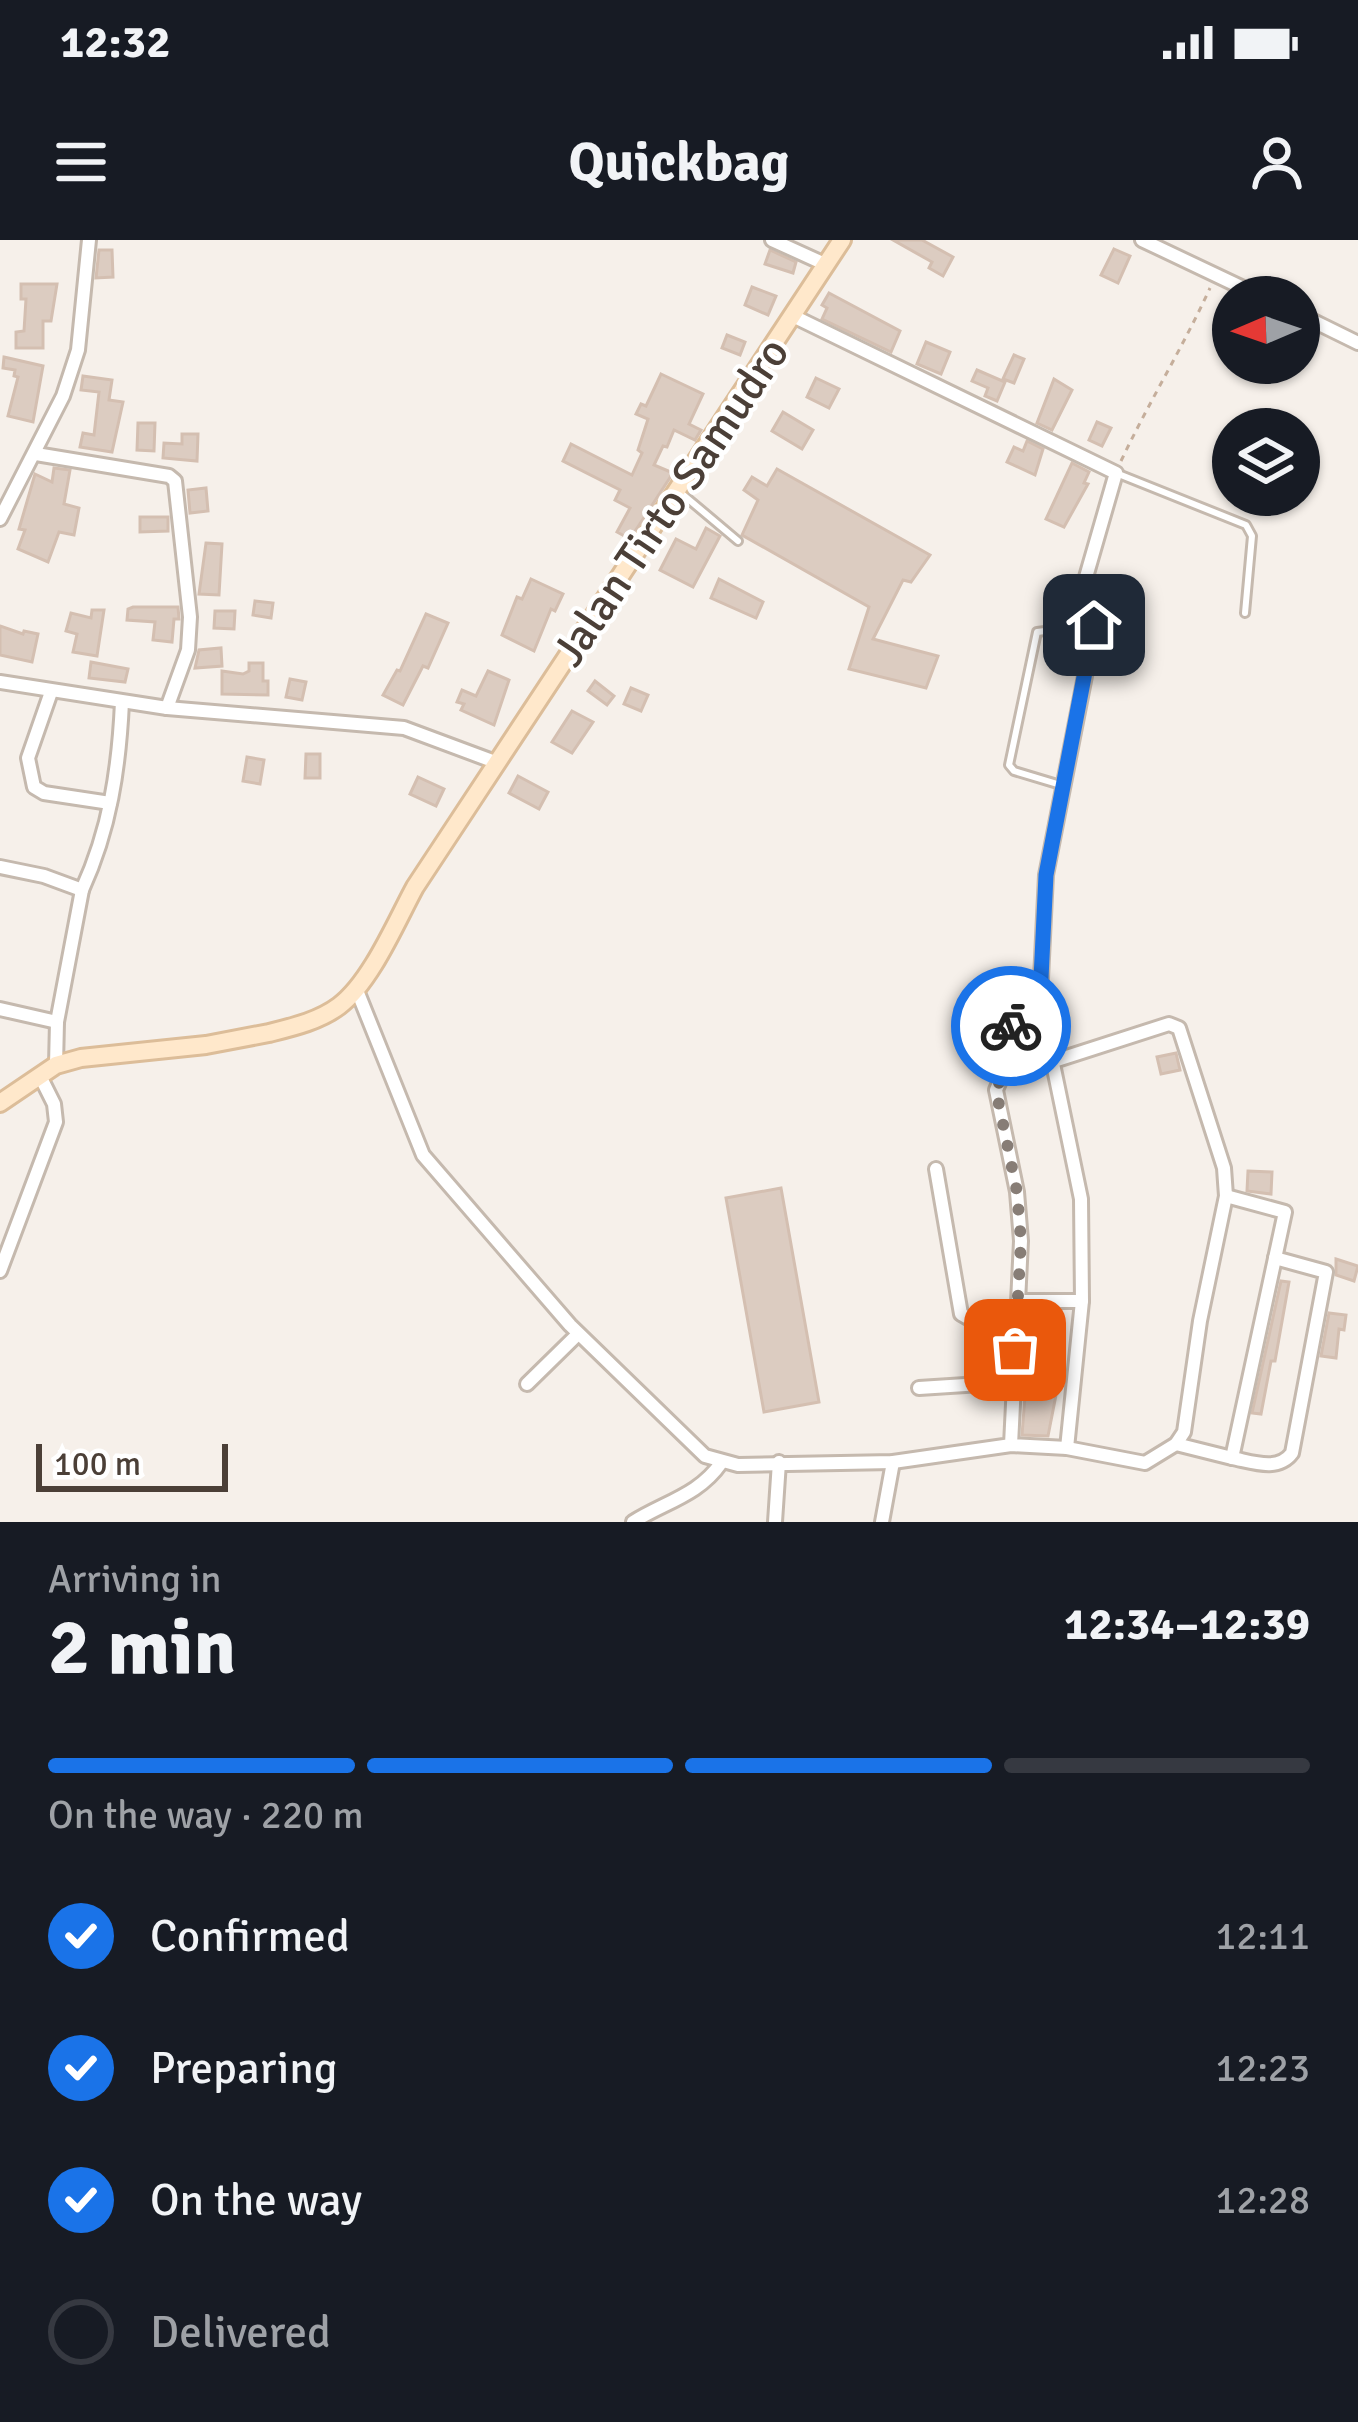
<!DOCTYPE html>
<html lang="en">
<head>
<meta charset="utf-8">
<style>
	:root { --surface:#171b24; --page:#20242c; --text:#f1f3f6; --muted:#9ea1a6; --line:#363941; --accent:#1a73e8 }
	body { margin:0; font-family:Signika,sans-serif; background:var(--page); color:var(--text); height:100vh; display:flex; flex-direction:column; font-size:45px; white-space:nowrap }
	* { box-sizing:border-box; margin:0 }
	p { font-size:39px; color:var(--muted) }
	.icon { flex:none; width:66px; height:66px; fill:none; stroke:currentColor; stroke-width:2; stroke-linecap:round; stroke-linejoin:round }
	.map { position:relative; height:1282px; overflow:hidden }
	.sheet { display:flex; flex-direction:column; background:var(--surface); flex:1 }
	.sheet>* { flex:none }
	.needle { width:78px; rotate:268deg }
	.controls { position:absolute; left:1212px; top:36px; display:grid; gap:24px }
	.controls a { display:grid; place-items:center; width:108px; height:108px; border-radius:50%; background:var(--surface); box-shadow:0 3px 9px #0004; font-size:60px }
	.scale { position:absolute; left:36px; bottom:30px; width:192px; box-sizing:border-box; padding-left:12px; border:6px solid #4b3f37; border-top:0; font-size:33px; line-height:42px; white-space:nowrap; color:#4b3f37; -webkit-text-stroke:9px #fff; paint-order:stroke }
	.pin { position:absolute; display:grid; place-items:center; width:102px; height:102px; color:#fff; margin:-51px; border-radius:24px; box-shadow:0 6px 18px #0006 }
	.courier { position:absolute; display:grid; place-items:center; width:120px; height:120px; margin:-60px; border:9px solid #1a73e8; border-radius:50%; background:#fff; color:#222; box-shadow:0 3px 15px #0007 }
	.overview em { font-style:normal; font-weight:700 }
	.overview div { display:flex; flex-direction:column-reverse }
	.overview { display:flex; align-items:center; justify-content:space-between; height:204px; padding:0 48px }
	h1 { font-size:78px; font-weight:700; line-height:90px }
	.bar { display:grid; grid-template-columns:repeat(4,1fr); gap:18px 12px; align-content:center; height:144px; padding:0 48px }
	.bar i { height:15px; border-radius:9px; background:var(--line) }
	.bar .active { background:var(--accent) }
	.bar p { grid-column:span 4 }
	ol { padding:0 48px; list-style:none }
	li { display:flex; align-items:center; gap:36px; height:132px }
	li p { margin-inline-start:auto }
	li .icon { padding:12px; border-radius:50%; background:var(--accent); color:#fff; stroke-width:4 }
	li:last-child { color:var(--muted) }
	li i { width:66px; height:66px; border:6px solid var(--line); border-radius:50% }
	.status { display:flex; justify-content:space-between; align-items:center; height:84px; padding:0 60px; background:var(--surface); direction:ltr }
	.status svg { height:33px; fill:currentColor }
	header { display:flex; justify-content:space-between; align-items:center; height:156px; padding:0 48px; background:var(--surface); font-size:54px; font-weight:700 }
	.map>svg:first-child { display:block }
	.building { fill:#dcccc1; stroke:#d4bfb1; stroke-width:3 }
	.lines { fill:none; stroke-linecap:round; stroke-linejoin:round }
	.lane-casing { stroke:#c5b9ae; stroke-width:12 }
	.street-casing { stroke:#c5b9ae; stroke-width:18 }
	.secondary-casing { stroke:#dcbd99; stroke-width:22 }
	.path { stroke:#c5ae9b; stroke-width:3; stroke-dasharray:6 6; stroke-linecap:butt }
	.lane { stroke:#fff; stroke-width:6 }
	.street { stroke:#fff; stroke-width:12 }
	.secondary { stroke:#ffe8cb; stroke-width:16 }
	.done { stroke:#877d76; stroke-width:12; stroke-dasharray:0 21.6 }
	.route { stroke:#1a73e8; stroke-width:15 }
	.labels { text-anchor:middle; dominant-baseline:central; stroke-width:9; stroke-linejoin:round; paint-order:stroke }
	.street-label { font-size:45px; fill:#4b3f37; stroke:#fff }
</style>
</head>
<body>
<div class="status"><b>12:32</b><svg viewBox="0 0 49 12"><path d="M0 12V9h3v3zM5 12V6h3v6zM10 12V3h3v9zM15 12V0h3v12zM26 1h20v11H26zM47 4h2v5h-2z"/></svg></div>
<header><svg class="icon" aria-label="menu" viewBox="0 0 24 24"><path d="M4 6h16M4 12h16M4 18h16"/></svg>Quickbag<svg class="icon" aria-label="person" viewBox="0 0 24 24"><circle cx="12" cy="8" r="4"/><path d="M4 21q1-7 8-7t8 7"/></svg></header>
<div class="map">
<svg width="1358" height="1282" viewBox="0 0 1358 1282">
	<rect width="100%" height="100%" fill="#f6f0ea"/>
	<g class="building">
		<path d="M893,0H922L953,17L943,36L929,28L932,22Z"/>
		<path d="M1114,9L1130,16L1118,43L1101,35Z"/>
		<path d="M99,10H112L113,37L96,38Z"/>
		<path d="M770,10L796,22L793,33L765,24Z"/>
		<path d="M21,44H57L51,81H43V108H16V92L24,91L26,59H21Z"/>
		<path d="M752,47L776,56L768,75L745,65Z"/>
		<path d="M829,53L900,91L891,112L822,79L827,68L822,65Z"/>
		<path d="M727,95L745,102L740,115L722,108Z"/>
		<path d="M926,102L950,112L941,134L917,124Z"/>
		<path d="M1014,115L1024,119L1014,143L1003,139Z"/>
		<path d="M4,117L43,126L33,182L8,176L18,137L14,136L15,130L3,128Z"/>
		<path d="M977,130L1005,142L997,161L985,156L988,148L972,141Z"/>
		<path d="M661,134L703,154L689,184L701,190L695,200L674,190L667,207L663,206L654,225L673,233L630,299L617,292L630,268L615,260L620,250L563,221L571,204L632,235L642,213L638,210L648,179L636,174L641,164L646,166Z"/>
		<path d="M83,136L112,140L109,160L123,162L112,212L80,207L83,193L94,195L99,152L81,150Z"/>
		<path d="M816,138L839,149L829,168L807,157Z"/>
		<path d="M1054,139L1072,150L1052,190L1037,183Z"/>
		<path d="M783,172L813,190L802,209L772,191Z"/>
		<path d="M1097,182L1111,188L1102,206L1089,200Z"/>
		<path d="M138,183H155L154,211L137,210Z"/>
		<path d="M182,194H198L197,221L163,218L164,203L182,204Z"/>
		<path d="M1027,201L1043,209L1035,235L1007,222L1014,207L1023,211Z"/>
		<path d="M1072,223L1089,232L1084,243L1088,244L1064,287L1046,279Z"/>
		<path d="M54,228L70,230L64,264L79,268L74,295L59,292L48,322L18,309L25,290L19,289L35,234L52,242Z"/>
		<path d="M777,229L930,315L911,342L903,340L873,399L938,416L926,448L849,429L869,367L742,295L758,260L744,250L752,237L767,246Z"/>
		<path d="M206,248L208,271L190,273L188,250Z"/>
		<path d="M140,277H168V291L140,292Z"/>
		<path d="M706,288L720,296L693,347L660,330L676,299L696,309Z"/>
		<path d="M206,303L222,304L219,355L199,354Z"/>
		<path d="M531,339L563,354L555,371L551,369L534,411L502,395L517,357L522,359Z"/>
		<path d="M719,339L763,362L756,378L711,358Z"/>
		<path d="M255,361L273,363L271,378L253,375Z"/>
		<path d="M133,367H178L179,379H174L172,402L153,400L155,382L127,380L128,369Z"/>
		<path d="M92,370H104L97,416L73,412L77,394L66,391L71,373L91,378Z"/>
		<path d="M215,371H235L234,389L214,388Z"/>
		<path d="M426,374L448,383L428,428L423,426L403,465L383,455L397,430L400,431Z"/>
		<path d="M0,386L23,394L24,391L38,394L32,422L0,415Z"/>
		<path d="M221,408L222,426L195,428L199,410Z"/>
		<path d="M91,422L128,429L125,442L89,438Z"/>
		<path d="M249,423H263V441H268V455L222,454V431L243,434L249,431Z"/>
		<path d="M488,431L509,440L494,485L461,470L464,464L457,462L462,450L476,456Z"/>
		<path d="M290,439L306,442L302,460L286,457Z"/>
		<path d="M595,441L614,456L607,465L588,451Z"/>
		<path d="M631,448L648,455L641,471L624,464Z"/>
		<path d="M572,471L593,482L572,513L552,502Z"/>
		<path d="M306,514H320V538H305Z"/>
		<path d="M247,517L264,520L260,544L243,541Z"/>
		<path d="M518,536L548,552L539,569L509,553Z"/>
		<path d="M418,537L444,549L436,566L410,554Z"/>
		<path d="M1176,813L1180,830L1161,834L1157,817Z"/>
		<path d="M1248,931L1272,932L1271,954L1247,951Z"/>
		<path d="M781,948L819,1162L764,1172L726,958Z"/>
		<path d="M1336,1019L1358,1026L1354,1041L1336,1035Z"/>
		<path d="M1281,1041L1289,1042L1275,1121H1271L1261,1174L1252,1173Z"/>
		<path d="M1329,1073L1346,1075L1344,1090L1339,1089L1336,1118L1321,1116Z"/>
		<path d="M1028,1080L1048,1084L1043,1109L1026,1105Z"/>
		<path d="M1026,1143L1057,1150L1048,1196L1022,1195Z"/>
	</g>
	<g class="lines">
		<g class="lane-casing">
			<g id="lane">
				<path d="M1116,233L1246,285L1252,296L1245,373"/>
				<path d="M681,253L738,301"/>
				<path d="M1064,546L1014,531L1009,525L1037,392L1093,385"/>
			</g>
		</g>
		<g class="street-casing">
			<g id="street">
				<path d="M772,0L827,25"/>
				<path d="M1142,0L1262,57"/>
				<path d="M1299,74L1358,103"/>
				<path d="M795,77L1116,233L1082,351L1092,362L1094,390L1046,635L1039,780L982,794L986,820L1001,838"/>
				<path d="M36,214L169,236L175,241L190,377L188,410L167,468"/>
				<path d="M0,279L63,156L78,110L89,0"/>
				<path d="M0,442L167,468L404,488L498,523"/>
				<path d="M51,452L28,518L34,547L44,553L110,563"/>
				<path d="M0,627L44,636L82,650L57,782L56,825"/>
				<path d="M82,650C110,589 119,528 122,462"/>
				<path d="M356,748L423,915L570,1085L705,1216L738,1225L893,1222L1011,1205L1067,1208L1145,1223L1176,1204L1184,1192L1200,1081L1226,956L1224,928L1179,788L1169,784L1001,838L996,850L1017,952L1021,1001L1011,1205"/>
				<path d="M0,769L57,782"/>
				<path d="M936,929L961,1074L968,1078H1017"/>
				<path d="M0,1031L56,882L54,864L40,836"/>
				<path d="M1019,1061H1082L1081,959L1052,819"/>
				<path d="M527,1144L578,1094"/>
				<path d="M919,1148L1012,1142"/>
				<path d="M1176,1204L1232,1218L1285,972L1226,956"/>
				<path d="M1067,1208L1082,1061"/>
				<path d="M1232,1218C1253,1222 1278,1232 1292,1213L1326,1032L1275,1018"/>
				<path d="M633,1282C665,1262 699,1255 721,1223"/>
				<path d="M775,1282L779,1222"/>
				<path d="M882,1282L893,1222"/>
			</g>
		</g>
		<g class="secondary-casing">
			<path id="secondary" d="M0,863L56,825L81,818L206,805L269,793C293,787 319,781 339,766C371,742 396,682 415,647L842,0"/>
		</g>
		<path class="path" d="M1121,221C1149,162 1183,107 1210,48"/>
		<use href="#lane" class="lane"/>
		<use href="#street" class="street"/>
		<use href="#secondary" class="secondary"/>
	</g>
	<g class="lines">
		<path class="done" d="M1011,786L983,791C977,809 990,825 1001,838L996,850L1017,952L1021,1001L1015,1110"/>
		<path class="route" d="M1011,786L1039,780L1046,635L1094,385"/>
	</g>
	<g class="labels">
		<g class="street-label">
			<text transform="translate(671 262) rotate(-56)">Jalan Tirto Samudro</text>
		</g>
	</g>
</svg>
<div class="controls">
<a><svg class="needle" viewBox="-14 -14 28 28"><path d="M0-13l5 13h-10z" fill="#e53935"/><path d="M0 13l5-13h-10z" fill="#9ea1a6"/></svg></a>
<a><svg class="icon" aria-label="layers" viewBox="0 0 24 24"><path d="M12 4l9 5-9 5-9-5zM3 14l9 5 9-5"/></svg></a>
</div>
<div class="scale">100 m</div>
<div class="pin" style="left:1015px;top:1110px;background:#ea580c"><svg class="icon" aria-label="bag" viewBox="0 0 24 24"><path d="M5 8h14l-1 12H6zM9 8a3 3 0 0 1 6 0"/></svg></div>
<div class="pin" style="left:1094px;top:385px;background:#1f2937"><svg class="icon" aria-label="home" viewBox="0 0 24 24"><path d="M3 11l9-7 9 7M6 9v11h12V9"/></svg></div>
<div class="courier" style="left:1011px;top:786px"><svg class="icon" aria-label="bike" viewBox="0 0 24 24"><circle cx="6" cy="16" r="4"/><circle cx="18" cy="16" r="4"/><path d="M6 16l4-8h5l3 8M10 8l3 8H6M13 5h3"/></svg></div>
</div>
<section class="sheet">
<div class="overview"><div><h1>2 min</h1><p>Arriving in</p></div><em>12:34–12:39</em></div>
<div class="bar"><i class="active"></i><i class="active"></i><i class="active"></i><i></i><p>On the way · 220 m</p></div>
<ol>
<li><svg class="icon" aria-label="check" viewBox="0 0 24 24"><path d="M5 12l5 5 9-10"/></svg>Confirmed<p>12:11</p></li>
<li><svg class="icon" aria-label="check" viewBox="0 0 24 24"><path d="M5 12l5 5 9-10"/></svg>Preparing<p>12:23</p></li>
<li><svg class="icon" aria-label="check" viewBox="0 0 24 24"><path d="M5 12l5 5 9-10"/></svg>On the way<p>12:28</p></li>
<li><i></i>Delivered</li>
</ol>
</section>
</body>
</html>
